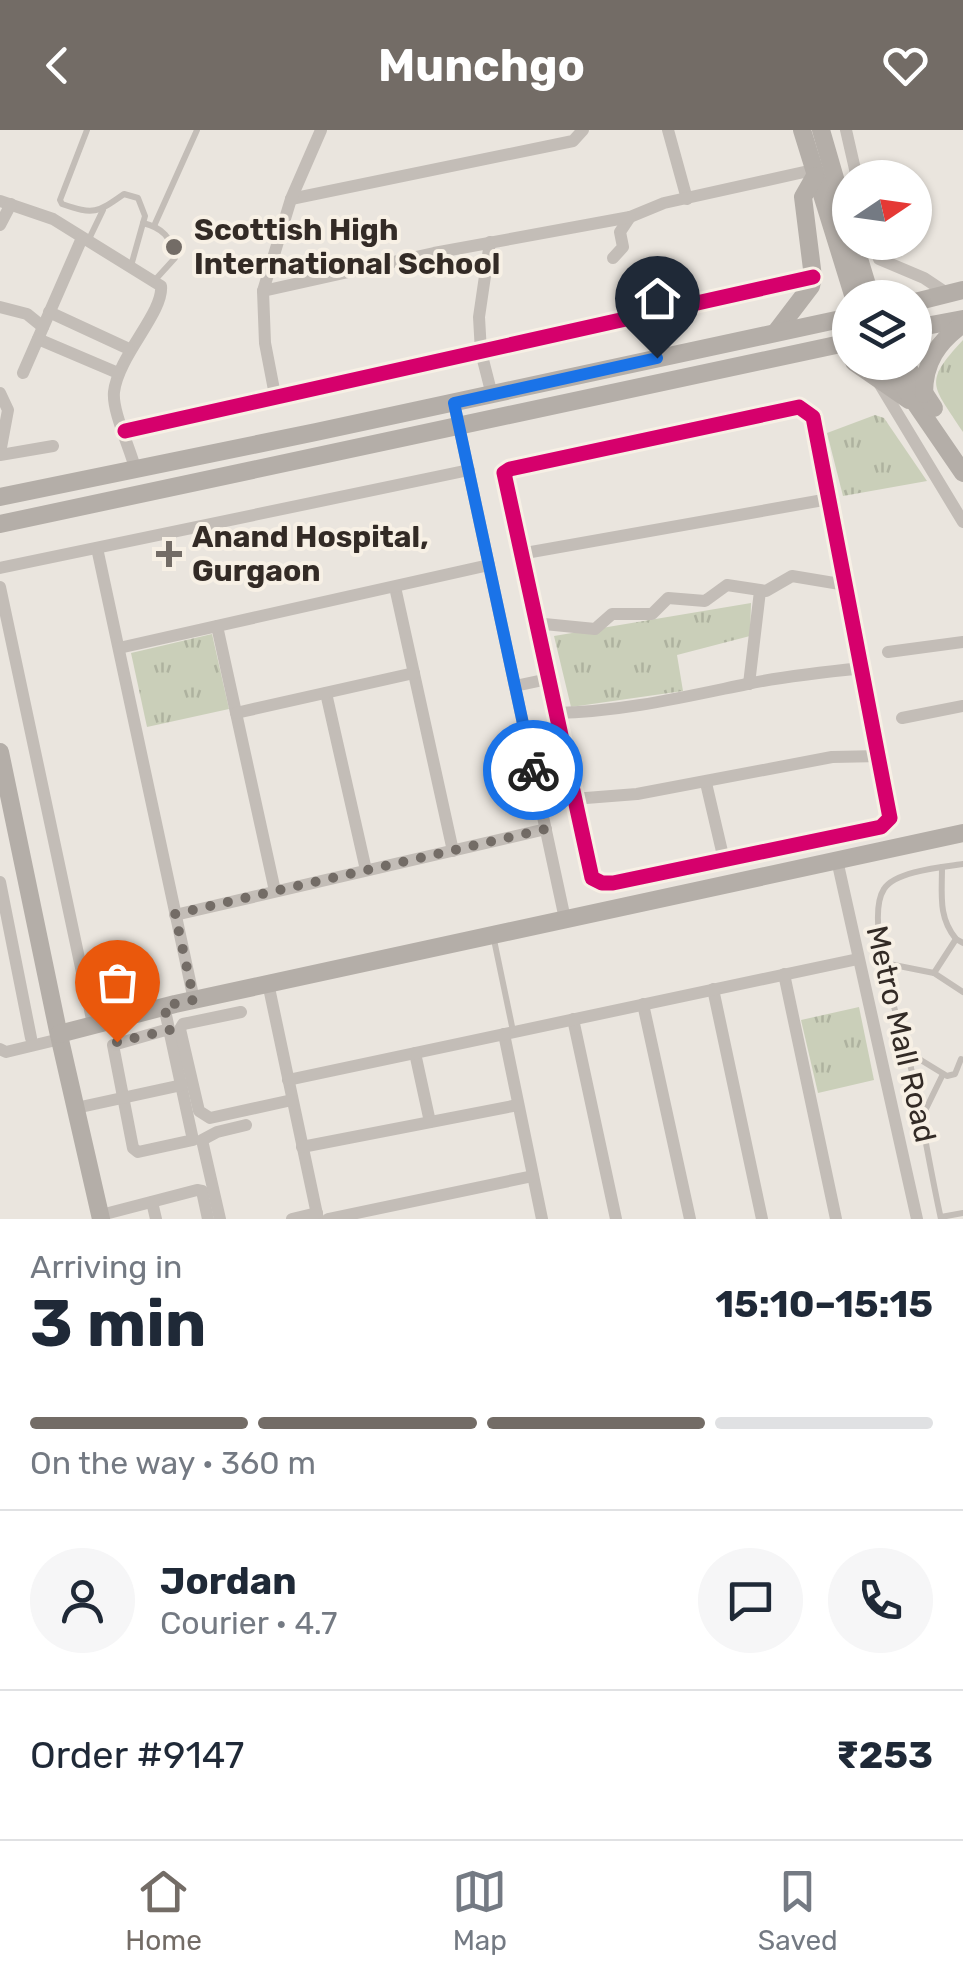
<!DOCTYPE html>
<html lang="en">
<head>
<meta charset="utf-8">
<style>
	:root { --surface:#fff; --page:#f6f6f7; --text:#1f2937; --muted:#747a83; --line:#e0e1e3; --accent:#736c66 }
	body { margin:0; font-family:Rubik,sans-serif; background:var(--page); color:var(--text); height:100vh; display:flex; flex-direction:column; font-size:38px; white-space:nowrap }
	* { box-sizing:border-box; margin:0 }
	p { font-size:32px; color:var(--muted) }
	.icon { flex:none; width:55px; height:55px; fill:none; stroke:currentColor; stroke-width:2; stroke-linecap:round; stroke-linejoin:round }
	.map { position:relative; height:1089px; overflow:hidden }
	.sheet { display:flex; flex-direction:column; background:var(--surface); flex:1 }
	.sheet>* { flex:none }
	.needle { width:65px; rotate:77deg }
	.controls { position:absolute; left:832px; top:30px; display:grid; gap:20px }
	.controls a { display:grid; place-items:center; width:100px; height:100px; border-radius:50%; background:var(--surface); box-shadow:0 2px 8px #0004; font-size:50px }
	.pin { position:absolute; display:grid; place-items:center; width:85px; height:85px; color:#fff; margin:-102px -42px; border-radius:50% 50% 50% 0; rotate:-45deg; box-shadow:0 0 10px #0007 }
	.pin .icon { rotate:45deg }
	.courier { position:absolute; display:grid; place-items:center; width:100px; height:100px; margin:-50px; border:8px solid #1a73e8; border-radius:50%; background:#fff; color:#222; box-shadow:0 2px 12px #0007 }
	.head em { font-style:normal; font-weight:700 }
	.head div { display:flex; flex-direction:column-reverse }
	.head { display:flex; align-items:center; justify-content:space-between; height:170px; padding:0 30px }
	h1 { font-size:65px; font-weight:700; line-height:75px }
	.bar { display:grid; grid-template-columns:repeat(4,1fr); gap:15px 10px; align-content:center; height:120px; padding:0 30px }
	.bar i { height:12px; border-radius:8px; background:var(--line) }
	.bar .current { background:var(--accent) }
	.bar p { grid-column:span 4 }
	.line { display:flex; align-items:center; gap:25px; padding:0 30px; border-top:2px solid var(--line) }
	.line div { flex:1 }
	.round { display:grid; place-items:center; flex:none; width:105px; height:105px; border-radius:52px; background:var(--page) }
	header { display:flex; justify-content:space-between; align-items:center; height:130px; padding:0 30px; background:var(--accent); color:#fff; font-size:45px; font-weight:700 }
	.menu { display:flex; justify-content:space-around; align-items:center; height:140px; border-top:2px solid var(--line); background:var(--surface); font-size:28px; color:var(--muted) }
	.menu a { display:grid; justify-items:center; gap:5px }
	.menu .current { color:var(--accent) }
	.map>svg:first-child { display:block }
	.park { fill:url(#park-tufts) }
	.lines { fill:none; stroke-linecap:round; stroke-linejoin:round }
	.lane { stroke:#c3bdb7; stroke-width:6 }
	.street { stroke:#c3bdb7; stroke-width:12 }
	.secondary { stroke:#b4aea8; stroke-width:18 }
	.cycleway-casing { stroke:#f7f0e5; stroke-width:21 }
	.cycleway { stroke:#d6006c; stroke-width:15 }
	.done { stroke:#736c66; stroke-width:10; stroke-dasharray:0 18 }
	.route { stroke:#1a73e8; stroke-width:12 }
	.poi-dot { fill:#736c66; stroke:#f7f0e5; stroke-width:4 }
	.labels { text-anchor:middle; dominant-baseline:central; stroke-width:8; stroke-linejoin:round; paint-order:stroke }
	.poi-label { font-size:30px; font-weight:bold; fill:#332b26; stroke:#f7f0e5; text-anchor:start }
	.street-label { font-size:30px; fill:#332b26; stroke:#f7f0e5 }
</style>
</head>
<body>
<header><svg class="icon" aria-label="back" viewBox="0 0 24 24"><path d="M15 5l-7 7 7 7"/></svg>Munchgo<svg class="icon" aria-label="heart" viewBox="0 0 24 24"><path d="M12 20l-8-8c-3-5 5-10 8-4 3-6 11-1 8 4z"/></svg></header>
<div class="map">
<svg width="963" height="1089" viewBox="0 0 963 1089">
	<defs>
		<pattern id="park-tufts" width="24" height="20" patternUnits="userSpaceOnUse" patternTransform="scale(2.5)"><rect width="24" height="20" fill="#cacfb9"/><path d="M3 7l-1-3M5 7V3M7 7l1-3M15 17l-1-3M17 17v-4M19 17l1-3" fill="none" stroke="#aeb29f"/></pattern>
	</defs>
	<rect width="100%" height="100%" fill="#eae5de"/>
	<g class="park">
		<path d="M963,210V302C933,255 922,254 963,210Z"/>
		<path d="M875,285L884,288L927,351L843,366L827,303Z"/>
		<path d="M751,473L750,506L677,525L683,561L571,577L554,506Z"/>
		<path d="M212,504L229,579L147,597L131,523Z"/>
		<path d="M859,877L874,950L818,963L801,890Z"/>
	</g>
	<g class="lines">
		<g class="lane">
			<path d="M87,0L60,70L62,74C94,85 97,83 124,64L138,68L145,86L131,136"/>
			<path d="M143,93C163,98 171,107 175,128L155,150"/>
			<path d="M154,96L197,0"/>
			<path d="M89,109L103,80"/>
			<path d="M942,737C942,765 938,787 956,809"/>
			<path d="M493,805L513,901"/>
			<path d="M963,813L956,809L934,843L963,862"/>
			<path d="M884,833L934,843"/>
			<path d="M906,921L947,946L955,944L961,929"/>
			<path d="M921,989L943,944"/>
			<path d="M941,1087L963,1083"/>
			<path d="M941,1089C930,1039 922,988 911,938C902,900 863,791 884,759C895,741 943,737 963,734"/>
		</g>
		<g class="street">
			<path d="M668,0L687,69"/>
			<path d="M846,0L857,48"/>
			<path d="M291,69L573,11L583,0"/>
			<path d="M0,71L53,89L161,156C164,182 118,226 114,262C112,281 130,318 135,338"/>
			<path d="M0,95L11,74"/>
			<path d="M490,112L479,187L481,222L492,265"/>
			<path d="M874,112L879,129L924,148L948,164"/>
			<path d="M613,128L623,117L620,102L630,87L664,73L813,40"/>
			<path d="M263,161L434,123L630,87"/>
			<path d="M0,177L27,184L43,197"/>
			<path d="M49,182L129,219"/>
			<path d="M38,209L118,243"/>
			<path d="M23,243L82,108"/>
			<path d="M879,253L963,392"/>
			<path d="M0,263L8,280L0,323"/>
			<path d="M275,265L265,213L263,161L291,69L321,0"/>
			<path d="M454,273L565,789"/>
			<path d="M799,277L813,287L890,688L881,697L613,753H602L592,748L504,343L510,339Z"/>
			<path d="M125,301L813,147"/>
			<path d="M0,325L53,316"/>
			<path d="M97,418L194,870"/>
			<path d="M520,424L829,369"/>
			<path d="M0,438L469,340"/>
			<path d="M0,457L93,894"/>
			<path d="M395,457L453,721"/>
			<path d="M534,493L595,499L612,484H652L668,468L705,471L727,455L766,461L792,446L846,455"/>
			<path d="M217,496L275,761"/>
			<path d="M119,518L489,435"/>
			<path d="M888,522L963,512"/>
			<path d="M749,554L760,461"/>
			<path d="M515,556L548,549"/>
			<path d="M326,563L366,740"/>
			<path d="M236,583L414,543"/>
			<path d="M555,583C621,582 684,567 747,554C785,546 824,542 863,538"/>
			<path d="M902,588L963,576"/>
			<path d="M706,653L724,730"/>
			<path d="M573,669L637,664L832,627L881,626"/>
			<path d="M837,730L917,1089"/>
			<path d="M0,752L31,908"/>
			<path d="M175,785L546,699"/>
			<path d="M784,844L836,1089"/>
			<path d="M268,853L318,1089"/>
			<path d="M713,859L762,1089"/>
			<path d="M643,874L690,1089"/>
			<path d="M164,876L193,1010L138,1022L133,1018L113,915L169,899"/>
			<path d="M241,882L183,894L180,899L199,981L210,988L292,970"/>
			<path d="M573,889L616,1089"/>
			<path d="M504,904L542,1089"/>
			<path d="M0,919L6,922L60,909"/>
			<path d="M415,923L430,992"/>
			<path d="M288,950L858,829"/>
			<path d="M76,978L182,955"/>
			<path d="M302,1017L518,975"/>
			<path d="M152,1072L156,1089"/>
			<path d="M101,1085L197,1060L202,1061L208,1089"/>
			<path d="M220,1089L202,1010L217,1002L246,995"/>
			<path d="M292,1089L317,1083"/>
			<path d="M328,1089L533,1046"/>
		</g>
		<g class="secondary">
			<path d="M802,0L854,168"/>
			<path d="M821,0L850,100"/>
			<path d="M854,112L871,168"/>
			<path d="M915,172L963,160"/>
			<path d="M915,198L963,189"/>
			<path d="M776,202L811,156L813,147L803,67L815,46"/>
			<path d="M854,232L909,270"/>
			<path d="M887,232L963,343"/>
			<path d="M904,232L934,278"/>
			<path d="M924,264C924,232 938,212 963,194"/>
			<path d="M0,367L316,302L850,187"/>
			<path d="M0,394L850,212"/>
			<path d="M0,622L58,901L101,1089"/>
			<path d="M59,904L175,874L963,703"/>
		</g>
		<g class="cycleway-casing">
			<g id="cycleway">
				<path d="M799,277L813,287L890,688L881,697L613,753H602L592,748L504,343L510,339Z"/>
				<path d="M125,301L813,147"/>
			</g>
		</g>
		<use href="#cycleway" class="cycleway"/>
	</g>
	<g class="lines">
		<path class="done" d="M117,912L170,900L164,876L194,870L175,784L546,699L533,640"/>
		<path class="route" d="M533,640L454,273L657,228"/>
	</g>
	<g class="poi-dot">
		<circle cx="174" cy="117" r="10"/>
		<path d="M164 409h10v10h10v10h-10v10h-10v-10h-10v-10h10z"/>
	</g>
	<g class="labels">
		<g class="poi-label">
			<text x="194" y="100">Scottish High<tspan x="194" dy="34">International School</tspan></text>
			<text x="192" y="407">Anand Hospital,<tspan x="192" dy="34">Gurgaon</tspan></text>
		</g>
		<g class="street-label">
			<text transform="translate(901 904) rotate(77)">Metro Mall Road</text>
		</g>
	</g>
</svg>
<div class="controls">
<a><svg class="needle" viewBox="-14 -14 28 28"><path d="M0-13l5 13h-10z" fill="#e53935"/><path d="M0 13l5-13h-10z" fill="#747a83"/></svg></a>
<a><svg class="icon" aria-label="layers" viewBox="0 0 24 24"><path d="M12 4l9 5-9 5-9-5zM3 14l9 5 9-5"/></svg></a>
</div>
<div class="pin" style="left:117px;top:912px;background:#ea580c"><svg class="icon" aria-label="bag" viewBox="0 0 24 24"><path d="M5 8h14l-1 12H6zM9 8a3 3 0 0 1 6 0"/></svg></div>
<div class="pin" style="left:657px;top:228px;background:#1f2937"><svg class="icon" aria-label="home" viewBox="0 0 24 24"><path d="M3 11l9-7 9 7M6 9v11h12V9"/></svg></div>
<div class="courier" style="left:533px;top:640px"><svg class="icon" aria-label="bike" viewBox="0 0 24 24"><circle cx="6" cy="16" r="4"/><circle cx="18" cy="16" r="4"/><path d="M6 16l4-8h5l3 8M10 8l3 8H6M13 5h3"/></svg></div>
</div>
<section class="sheet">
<div class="head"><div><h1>3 min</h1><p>Arriving in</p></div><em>15:10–15:15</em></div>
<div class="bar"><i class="current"></i><i class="current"></i><i class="current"></i><i></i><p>On the way · 360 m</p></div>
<div class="line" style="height:180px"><a class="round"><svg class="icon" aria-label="person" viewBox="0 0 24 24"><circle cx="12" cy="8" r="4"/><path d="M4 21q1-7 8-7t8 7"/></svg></a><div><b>Jordan</b><p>Courier · 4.7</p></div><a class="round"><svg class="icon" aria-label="chat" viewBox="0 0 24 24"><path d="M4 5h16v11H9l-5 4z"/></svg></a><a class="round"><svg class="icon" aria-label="phone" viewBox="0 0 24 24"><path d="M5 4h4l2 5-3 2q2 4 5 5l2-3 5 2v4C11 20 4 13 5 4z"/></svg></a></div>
<div class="line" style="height:130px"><div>Order #9147</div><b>₹253</b></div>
</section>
<nav class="menu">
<a class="current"><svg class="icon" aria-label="home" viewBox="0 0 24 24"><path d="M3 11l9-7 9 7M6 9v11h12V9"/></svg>Home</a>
<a><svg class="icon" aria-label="map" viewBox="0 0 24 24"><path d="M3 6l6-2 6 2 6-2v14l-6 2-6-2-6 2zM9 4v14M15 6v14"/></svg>Map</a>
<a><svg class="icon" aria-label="saved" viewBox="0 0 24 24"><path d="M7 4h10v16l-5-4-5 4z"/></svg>Saved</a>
</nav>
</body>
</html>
